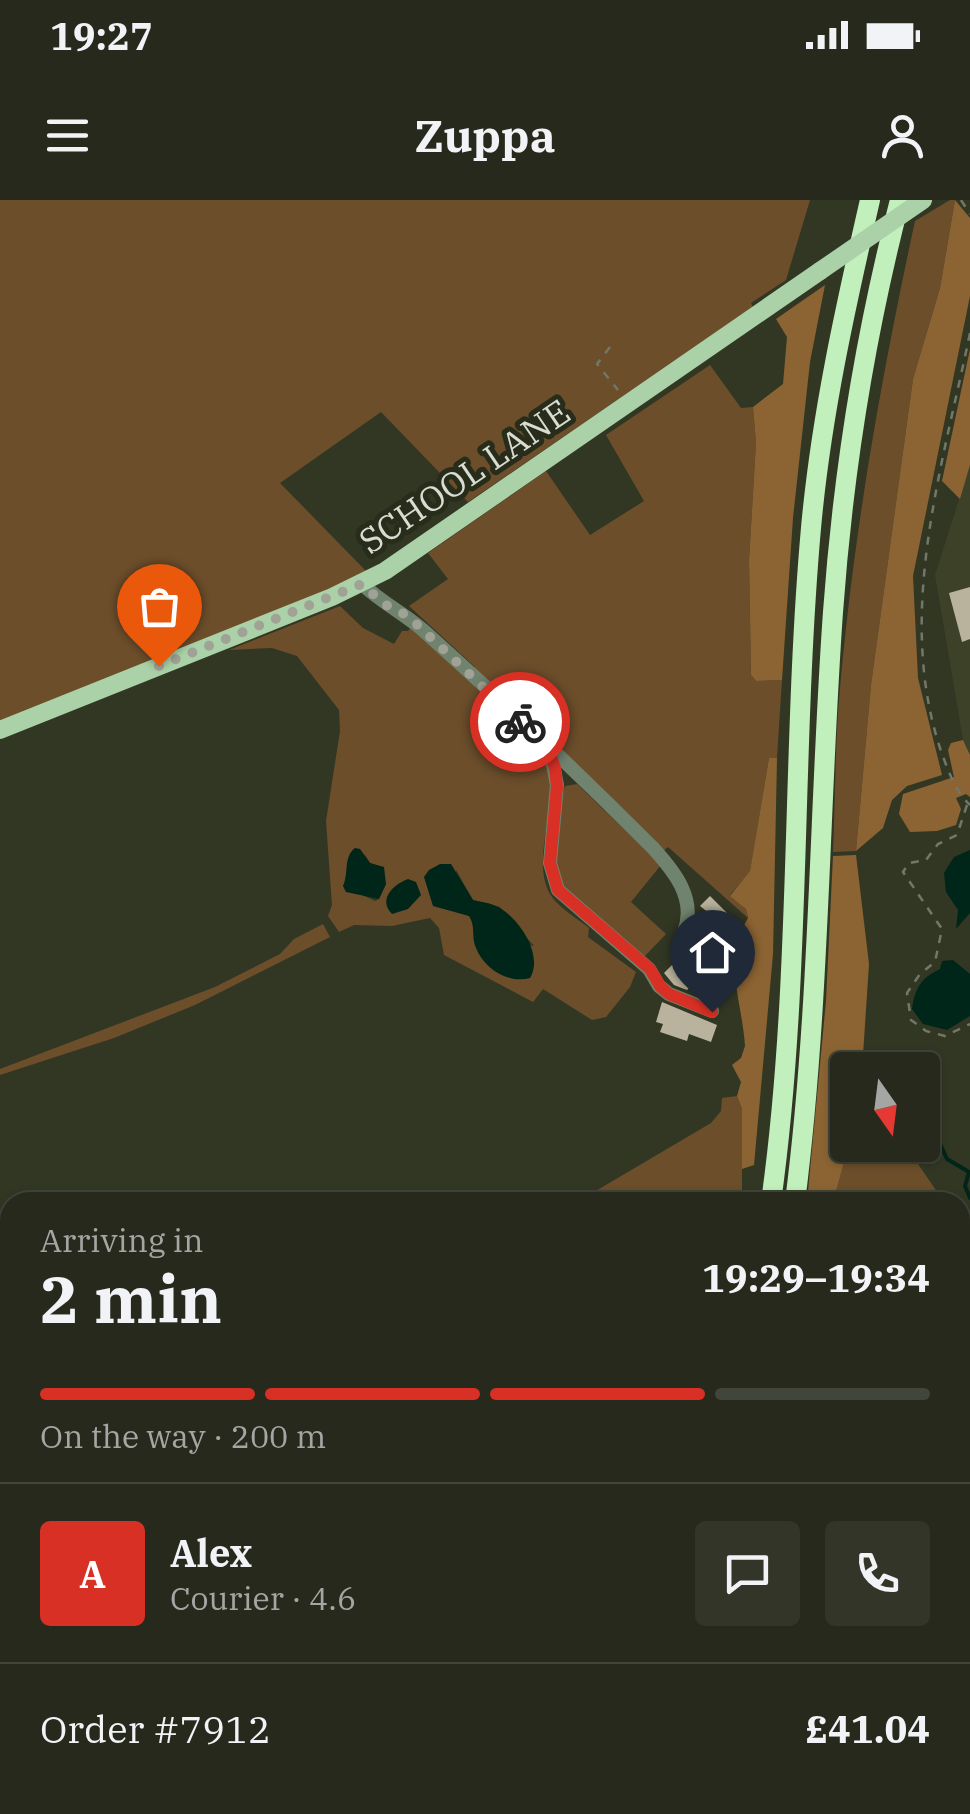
<!DOCTYPE html>
<html lang="en">
<head>
<meta charset="utf-8">
<style>
	:root { --surface:#26291b; --page:#323528; --text:#f1f3f6; --muted:#a4a6a3; --line:#42453a; --accent:#d93025 }
	body { margin:0; font-family:"IBM Plex Serif",serif; background:var(--page); color:var(--text); height:100vh; display:flex; flex-direction:column; font-size:38px; white-space:nowrap }
	* { box-sizing:border-box; margin:0 }
	p { font-size:32px; color:var(--muted) }
	.icon { flex:none; width:55px; height:55px; fill:none; stroke:currentColor; stroke-width:2; stroke-linecap:round; stroke-linejoin:round }
	.map { position:relative; flex:1; overflow:hidden }
	.side { position:absolute; left:0px; top:992px; width:970px; height:622px; display:flex; flex-direction:column; background:var(--surface); border-radius:30px 30px 0 0; box-shadow:0 2px 8px #0004,0 0 0 2px var(--line) }
	.side>* { flex:none }
	.needle { width:65px; rotate:166deg }
	.tools { position:absolute; left:830px; top:852px; display:grid; gap:20px }
	.tools a { display:grid; place-items:center; width:110px; height:110px; border-radius:10px; background:var(--surface); box-shadow:0 2px 8px #0004,0 0 0 2px var(--line); font-size:50px }
	.pin { position:absolute; display:grid; place-items:center; width:85px; height:85px; color:#fff; margin:-102px -42px; border-radius:50% 50% 50% 0; rotate:-45deg; box-shadow:0 0 10px #0007 }
	.pin .icon { rotate:45deg }
	.courier { position:absolute; display:grid; place-items:center; width:100px; height:100px; margin:-50px; border:8px solid #d93025; border-radius:50%; background:#fff; color:#222; box-shadow:0 2px 12px #0007 }
	.summary em { font-style:normal; font-weight:700 }
	.summary div { display:flex; flex-direction:column-reverse }
	.summary { display:flex; align-items:center; justify-content:space-between; height:170px; padding:0 40px }
	h1 { font-size:65px; font-weight:700; line-height:75px }
	.bar { display:grid; grid-template-columns:repeat(4,1fr); gap:15px 10px; align-content:center; height:120px; padding:0 40px }
	.bar i { height:12px; border-radius:8px; background:var(--line) }
	.bar .selected { background:var(--accent) }
	.bar p { grid-column:span 4 }
	.line { display:flex; align-items:center; gap:25px; padding:0 40px; border-top:2px solid var(--line) }
	.line div { flex:1 }
	.round { display:grid; place-items:center; flex:none; width:105px; height:105px; border-radius:10px; background:var(--page) }
	.status { display:flex; justify-content:space-between; align-items:center; height:70px; padding:0 50px; background:var(--surface); direction:ltr }
	.status svg { height:28px; fill:currentColor }
	header { display:flex; justify-content:space-between; align-items:center; height:130px; padding:0 40px; background:var(--surface); font-size:45px; font-weight:700 }
	.map>svg:first-child { display:block }
	.built { fill:#3c4128 }
	.green { fill:#6c4e2b; fill-rule:evenodd }
	.forest { fill:#8c6433 }
	.water { fill:#002519 }
	.lines { fill:none; stroke-linecap:round; stroke-linejoin:round }
	.stream { stroke:#002519; stroke-width:4 }
	.building { fill:#b9b39d }
	.path { stroke:#737767; stroke-width:2.5; stroke-dasharray:8 8; stroke-linecap:butt }
	.minor { stroke:#70836e; stroke-width:14 }
	.major { stroke:#aad1a7; stroke-width:18 }
	.highway { stroke:#c1f0bd; stroke-width:20 }
	.major-bridge { stroke:#aad1a7; stroke-width:18 }
	.done { stroke:#9fa294; stroke-width:10; stroke-dasharray:0 18 }
	.route { stroke:#d93025; stroke-width:12 }
	.labels { text-anchor:middle; dominant-baseline:central; stroke-width:10; stroke-linejoin:round; paint-order:stroke }
	.street-label { font-size:35px; fill:#d9dcd0; stroke:#282c1b }
</style>
</head>
<body>
<div class="status"><b>19:27</b><svg viewBox="0 0 49 12"><path d="M0 12V9h3v3zM5 12V6h3v6zM10 12V3h3v9zM15 12V0h3v12zM26 1h20v11H26zM47 4h2v5h-2z"/></svg></div>
<header><svg class="icon" aria-label="menu" viewBox="0 0 24 24"><path d="M4 6h16M4 12h16M4 18h16"/></svg>Zuppa<svg class="icon" aria-label="person" viewBox="0 0 24 24"><circle cx="12" cy="8" r="4"/><path d="M4 21q1-7 8-7t8 7"/></svg></header>
<div class="map">
<svg width="970" height="1614" viewBox="0 0 970 1614">
	<rect width="100%" height="100%" fill="#323724"/>
	<path class="built" d="M970,265V555L963,540L935,375Z"/>
	<g class="green">
		<path d="M0,0H810L786,80L751,103L753,107L468,302L381,212L280,283L366,371L343,384L0,521Z"/>
		<path d="M950,0H955L940,88L913,179L871,485L856,651L833,652C835,606 835,559 838,513C851,347 880,183 915,21Z"/>
		<path d="M710,165L741,208L753,207L756,243L749,360L751,475L756,481L782,480L777,558H769L750,672L730,695L746,709L748,718L668,647L662,652L472,474L475,467L409,406L448,379L428,353L546,271L590,335L644,301L606,235Z"/>
		<path d="M340,406L363,428L394,444L402,431H408L412,426L542,551C569,593 525,657 552,697C561,709 578,719 589,728L588,737L636,772L630,787L606,817L592,820L543,789L533,802L444,755L439,728L430,718L392,726L354,725L339,732L328,716L332,705L326,621L340,531L339,510L297,456L272,448L229,450ZM365,655L370,663L377,666L386,684L379,699L375,701L343,686ZM456,670L473,700L500,707L534,746L473,733L475,725L469,716L455,711Z"/>
		<path d="M577,584L661,665L631,702L666,734L643,758C620,740 566,705 557,679C550,662 560,604 565,586Z"/>
		<path d="M323,724L330,737L195,805L114,838L0,875V869L215,787L280,754L294,739Z"/>
		<path d="M737,896L742,909V1002H577L711,923L721,911L722,898Z"/>
		<path d="M849,945H905L944,1002H833Z"/>
		<path d="M960,1037L970,1067V1315L960,1329Z"/>
		<path d="M0,1056L10,1067V1367L0,1371Z"/>
		<path d="M960,1428L970,1451V1614H664L670,1605H960Z"/>
		<path d="M0,1557L10,1572V1605H30L35,1614H0Z"/>
		<path d="M45,1605H235L230,1614H50Z"/>
		<path d="M247,1605H510L496,1614H243Z"/>
	</g>
	<g class="forest">
		<path d="M955,0L970,18V96L913,376L918,478L942,575L907,586L892,600L883,628L856,651L871,485L913,179L940,88Z"/>
		<path d="M825,85L810,162L793,318L782,480L756,481L751,475L749,360L756,243L753,207L783,184L787,137L776,119Z"/>
		<path d="M970,149V265L960,299L942,281Z"/>
		<path d="M963,540L970,555V597L966,594L956,598L961,609L956,625L937,631L910,632L899,614L903,594L954,577L948,550L951,543Z"/>
		<path d="M769,558H777L773,754L754,965L742,969V909L737,896L741,882L732,865L741,858L745,846C742,799 722,761 748,718L746,709L730,696L750,671Z"/>
		<path d="M856,655L869,764L862,870H848L849,945L833,1002H807L826,801L833,656Z"/>
	</g>
	<g class="water">
		<path d="M355,648L360,649L370,663L384,667L386,684L379,699L346,692L343,686C349,674 343,657 355,648Z"/>
		<path d="M970,650V713L956,729L958,710L946,692L944,673L954,657Z"/>
		<path d="M440,664H451L473,700C481,702 491,703 498,707C519,718 544,755 530,778C509,784 484,769 476,748C471,737 476,727 469,716L433,706L424,677L429,670Z"/>
		<path d="M408,679L416,682L421,695L408,709L392,714C378,700 392,685 408,679Z"/>
		<path d="M953,760L970,774V816L947,830L923,824L912,809C915,788 921,778 940,769L942,761Z"/>
	</g>
	<g class="lines">
		<path class="stream" d="M922,920L930,927L932,946L940,944L947,959L969,972L965,986L970,998"/>
	</g>
	<g class="building">
		<path d="M970,387V439L962,442L949,393Z"/>
		<path d="M710,696L737,723L730,730L700,706Z"/>
		<path d="M703,734L717,747L687,778L693,784L687,790L674,785L664,773Z"/>
		<path d="M662,802L717,825L711,842L689,834L687,841L660,832L663,824L656,822Z"/>
	</g>
	<g class="lines">
		<g class="path">
			<path d="M961,0L970,14"/>
			<path d="M970,133C942,269 895,415 941,551C948,570 955,591 970,605"/>
			<path d="M610,147L597,164L618,190"/>
			<path d="M967,605L957,635L938,644L926,660L909,663L903,672L942,729L935,762L920,774L907,793L911,820L926,831L945,836L970,824"/>
			<path d="M236,1614L240,1605"/>
		</g>
		<g class="minor">
			<path d="M362,384C381,402 403,413 423,430C501,500 579,574 653,648C674,671 697,699 684,732"/>
			<path d="M551,554L557,585L550,663L558,690L649,769L659,786L669,794L712,811"/>
			<path d="M0,1494L10,1495"/>
			<path d="M0,1538L10,1554"/>
			<path d="M42,1605L48,1614"/>
		</g>
		<path class="major" d="M0,530L332,397L385,371L820,71"/>
		<g class="highway">
			<path d="M771,1002C802,779 791,553 811,328C821,217 845,109 870,0"/>
			<path d="M795,1002C820,806 819,608 833,412C843,273 865,135 900,0"/>
			<path d="M623,1614L626,1605"/>
			<path d="M650,1614L653,1605"/>
		</g>
		<path class="major-bridge" d="M820,71L923,0"/>
	</g>
	<g class="lines">
		<path class="done" d="M159,466L362,384L384,404L408,416L520,522"/>
		<path class="route" d="M520,522L548,548L555,568L557,586L550,663L558,690L650,769L660,786L669,794L712,812"/>
	</g>
	<g class="labels">
		<g class="street-label">
			<text transform="translate(464 276) rotate(-34)">SCHOOL LANE</text>
		</g>
	</g>
</svg>
<div class="tools">
<a><svg class="needle" viewBox="-14 -14 28 28"><path d="M0-13l5 13h-10z" fill="#e53935"/><path d="M0 13l5-13h-10z" fill="#a4a6a3"/></svg></a>
</div>
<div class="pin" style="left:159px;top:466px;background:#ea580c"><svg class="icon" aria-label="bag" viewBox="0 0 24 24"><path d="M5 8h14l-1 12H6zM9 8a3 3 0 0 1 6 0"/></svg></div>
<div class="pin" style="left:712px;top:812px;background:#1f2937"><svg class="icon" aria-label="home" viewBox="0 0 24 24"><path d="M3 11l9-7 9 7M6 9v11h12V9"/></svg></div>
<div class="courier" style="left:520px;top:522px"><svg class="icon" aria-label="bike" viewBox="0 0 24 24"><circle cx="6" cy="16" r="4"/><circle cx="18" cy="16" r="4"/><path d="M6 16l4-8h5l3 8M10 8l3 8H6M13 5h3"/></svg></div>
<section class="side">
<div class="summary"><div><h1>2 min</h1><p>Arriving in</p></div><em>19:29–19:34</em></div>
<div class="bar"><i class="selected"></i><i class="selected"></i><i class="selected"></i><i></i><p>On the way · 200 m</p></div>
<div class="line" style="height:180px"><b class="round" style="background:var(--accent);color:#fff">A</b><div><b>Alex</b><p>Courier · 4.6</p></div><a class="round"><svg class="icon" aria-label="chat" viewBox="0 0 24 24"><path d="M4 5h16v11H9l-5 4z"/></svg></a><a class="round"><svg class="icon" aria-label="phone" viewBox="0 0 24 24"><path d="M5 4h4l2 5-3 2q2 4 5 5l2-3 5 2v4C11 20 4 13 5 4z"/></svg></a></div>
<div class="line" style="height:130px"><div>Order #7912</div><b>£41.04</b></div>
</section>
</div>
</body>
</html>
